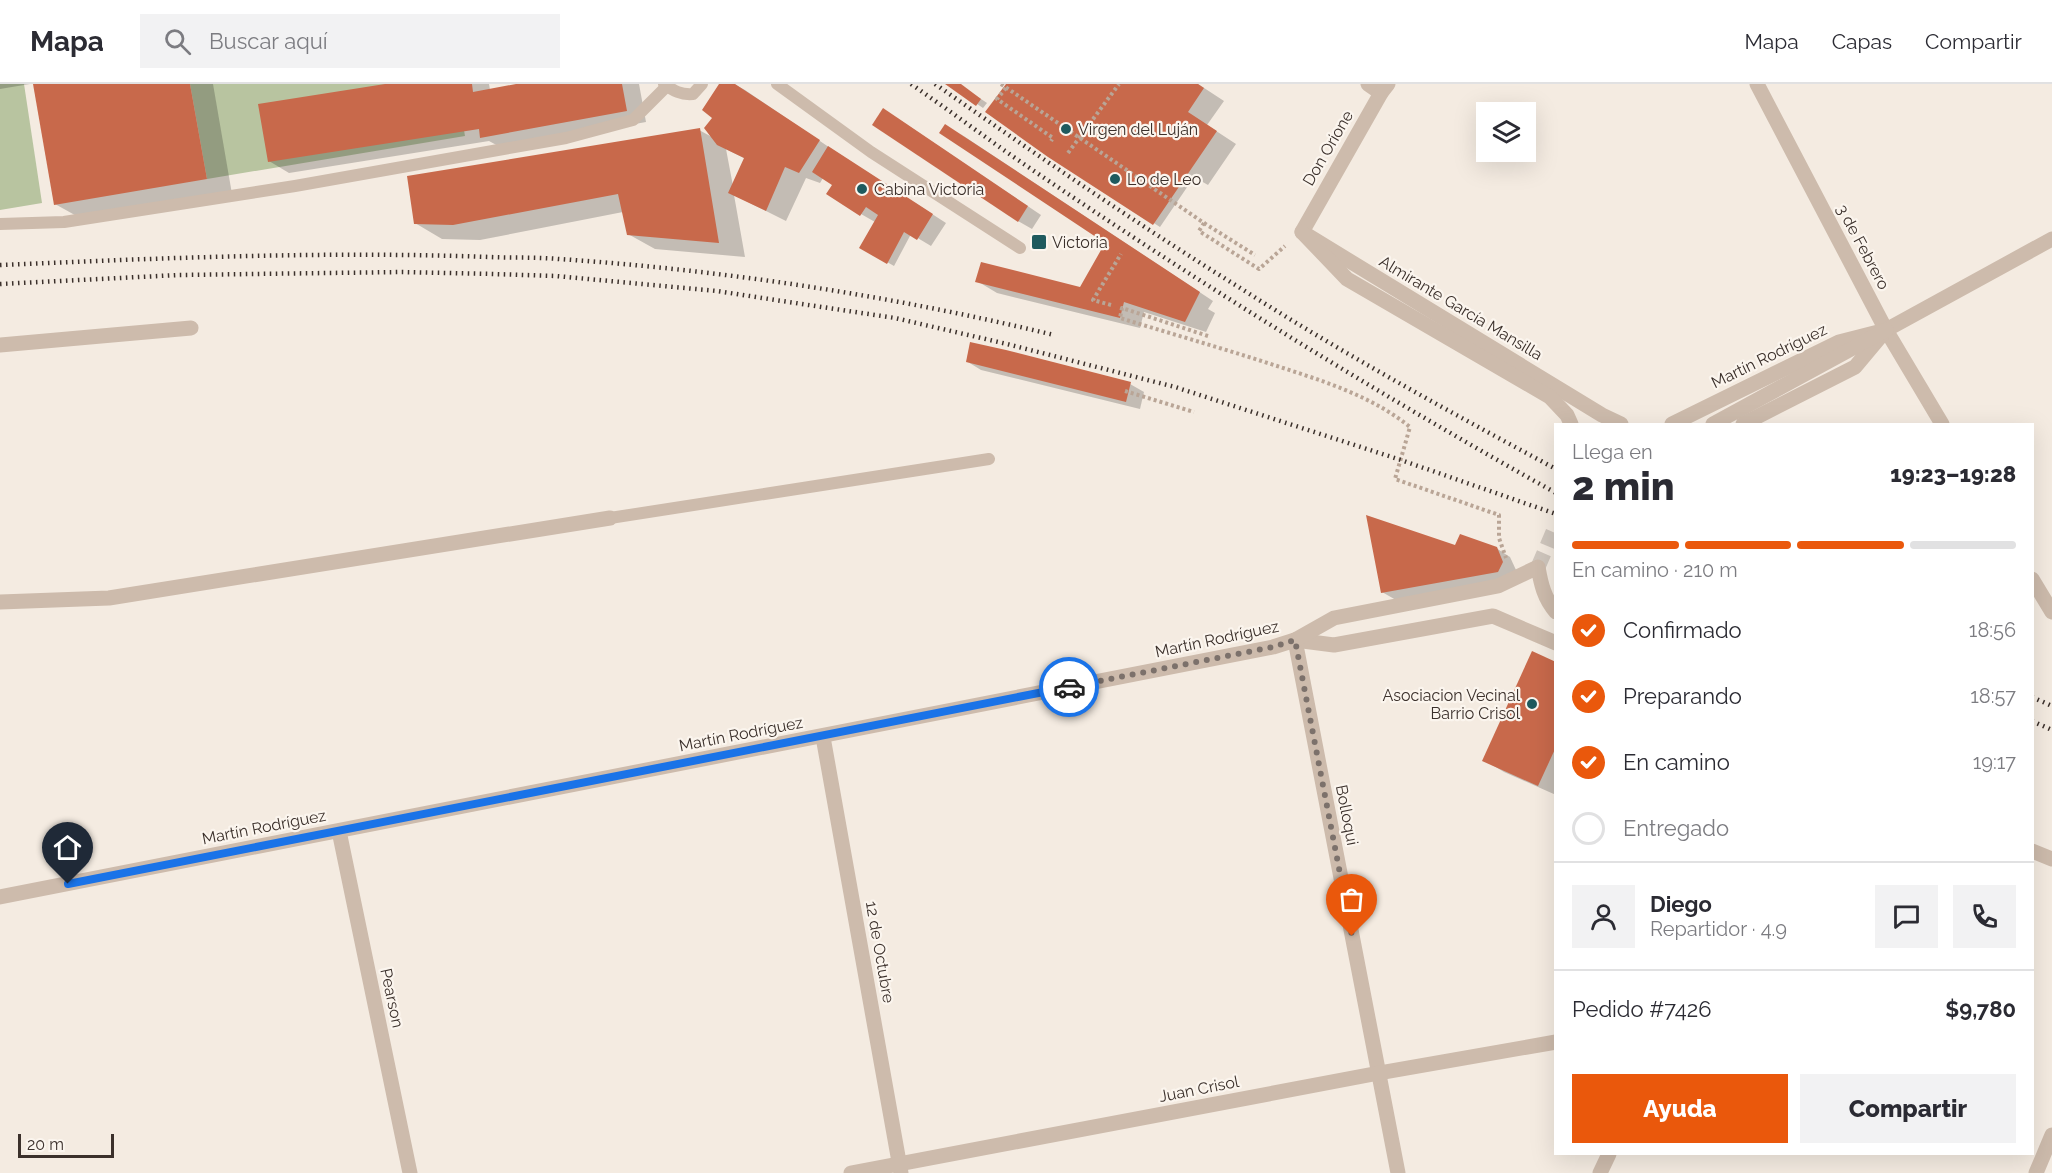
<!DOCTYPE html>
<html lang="es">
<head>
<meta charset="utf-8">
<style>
	:root { --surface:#fff; --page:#f2f2f3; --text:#2b2b33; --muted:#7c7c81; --line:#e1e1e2; --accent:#ea580c }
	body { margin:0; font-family:Raleway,sans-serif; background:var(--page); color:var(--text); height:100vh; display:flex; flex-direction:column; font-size:22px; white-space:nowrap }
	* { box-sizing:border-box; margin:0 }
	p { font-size:20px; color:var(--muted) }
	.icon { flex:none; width:33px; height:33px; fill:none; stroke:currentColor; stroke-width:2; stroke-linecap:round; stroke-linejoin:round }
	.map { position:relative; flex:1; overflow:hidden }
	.side { position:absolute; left:1554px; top:339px; width:480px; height:732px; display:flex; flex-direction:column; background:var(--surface); border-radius:0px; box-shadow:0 6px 24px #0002 }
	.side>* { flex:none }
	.tools { position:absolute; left:1476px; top:18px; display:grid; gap:12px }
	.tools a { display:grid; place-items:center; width:60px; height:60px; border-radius:0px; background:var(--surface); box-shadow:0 6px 24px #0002; font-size:30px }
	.scale { position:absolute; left:18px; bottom:15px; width:96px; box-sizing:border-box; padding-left:6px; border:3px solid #3b302b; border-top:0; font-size:16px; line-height:21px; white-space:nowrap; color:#3b302b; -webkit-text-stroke:4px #fbf5ee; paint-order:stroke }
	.pin { position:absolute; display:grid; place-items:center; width:51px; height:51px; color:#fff; margin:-62px -26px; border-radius:50% 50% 50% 0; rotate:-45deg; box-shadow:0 0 6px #0007 }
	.pin .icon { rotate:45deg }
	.courier { position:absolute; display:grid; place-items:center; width:60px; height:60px; margin:-30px; border:4px solid #1a73e8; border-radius:50%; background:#fff; color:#222; box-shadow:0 2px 8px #0007 }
	.headline em { font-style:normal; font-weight:800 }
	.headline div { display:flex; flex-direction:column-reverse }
	.headline { display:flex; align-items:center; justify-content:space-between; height:102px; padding:0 18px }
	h1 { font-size:39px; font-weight:800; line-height:45px }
	.bar { display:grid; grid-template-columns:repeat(4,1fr); gap:9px 6px; align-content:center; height:72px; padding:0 18px }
	.bar i { height:8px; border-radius:4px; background:var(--line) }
	.bar .selected { background:var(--accent) }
	.bar p { grid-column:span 4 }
	.line { display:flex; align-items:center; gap:15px; padding:0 18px; border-top:2px solid var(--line) }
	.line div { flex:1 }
	.round { display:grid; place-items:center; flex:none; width:63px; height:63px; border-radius:0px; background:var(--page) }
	ol { padding:0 18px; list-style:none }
	li { display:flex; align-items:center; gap:18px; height:66px }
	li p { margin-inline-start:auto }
	li .icon { padding:6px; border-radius:50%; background:var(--accent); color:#fff; stroke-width:4 }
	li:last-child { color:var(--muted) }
	li i { width:33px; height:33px; border:3px solid var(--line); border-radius:50% }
	.primary-button { display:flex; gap:12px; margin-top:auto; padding:12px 18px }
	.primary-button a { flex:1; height:69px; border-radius:0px; background:var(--accent); color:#fff; font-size:24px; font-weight:800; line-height:69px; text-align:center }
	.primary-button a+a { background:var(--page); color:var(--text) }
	header { display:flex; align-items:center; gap:36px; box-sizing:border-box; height:84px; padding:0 30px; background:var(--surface); border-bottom:2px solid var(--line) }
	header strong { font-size:28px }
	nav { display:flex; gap:33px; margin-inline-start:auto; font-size:21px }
	.search { width:420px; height:54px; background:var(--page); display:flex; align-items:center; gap:15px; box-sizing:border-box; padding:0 21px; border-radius:0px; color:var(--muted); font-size:22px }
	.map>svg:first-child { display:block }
	.green { fill:#b8c4a0 }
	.shadow { fill:#0003; fill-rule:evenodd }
	.building { fill:#c8694b }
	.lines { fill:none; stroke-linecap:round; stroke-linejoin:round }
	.tertiary-tunnel { stroke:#cfc6bd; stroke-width:15; stroke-dasharray:15 8; stroke-linecap:butt }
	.path { stroke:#b9a596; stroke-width:4; stroke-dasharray:3 3; stroke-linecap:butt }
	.service { stroke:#cdbbac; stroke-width:12 }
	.minor { stroke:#cdbbac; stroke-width:15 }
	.tertiary { stroke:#cdbbac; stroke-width:15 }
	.rail { stroke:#3b302b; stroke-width:4.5; stroke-dasharray:1.5 4.5; stroke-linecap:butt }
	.done { stroke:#7c716b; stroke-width:6; stroke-dasharray:0 10.8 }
	.route { stroke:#1a73e8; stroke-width:8 }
	.poi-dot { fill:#1f5a5e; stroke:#fbf5ee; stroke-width:2 }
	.labels { text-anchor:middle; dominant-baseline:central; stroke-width:4.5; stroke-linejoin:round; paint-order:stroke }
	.poi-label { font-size:16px; fill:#3b302b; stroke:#fbf5ee; text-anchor:start }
	.street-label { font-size:16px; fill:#3b302b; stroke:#fbf5ee }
</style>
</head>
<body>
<header>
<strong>Mapa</strong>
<div class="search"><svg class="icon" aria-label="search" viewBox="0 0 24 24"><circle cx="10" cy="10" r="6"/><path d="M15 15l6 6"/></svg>Buscar aquí</div>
<nav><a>Mapa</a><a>Capas</a><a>Compartir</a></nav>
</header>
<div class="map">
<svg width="2052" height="1089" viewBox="0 0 2052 1089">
	<rect width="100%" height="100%" fill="#f4ebe1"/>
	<g class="green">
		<path d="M0,0H24L42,119L0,126Z"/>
		<path d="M190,0H456L465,52L207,95Z"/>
	</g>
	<g class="shadow">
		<path d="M0,0H30L0,5Z"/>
		<path d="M35,0H213L232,110L82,135L55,120Z"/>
		<path d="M395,0H489L490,6L524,0H639L646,38L502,64L489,57L289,89L269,77Z"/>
		<path d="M721,0H734L745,6L839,70L946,139L931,162L911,150L894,182L861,163L875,138L861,130L834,101L823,94L820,99L806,94L786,137L734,111L745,173L655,165L628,150L623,128L480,156L442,155L415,139L699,46L712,53ZM726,65L746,75L733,102Z"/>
		<path d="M948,0H959L987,19L983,24Z"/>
		<path d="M1008,0H1198L1224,17L1207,41L1236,60L1208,101L1194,93L1160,143L1049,72Z"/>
		<path d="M897,34L1041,131L1032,145L1018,137Z"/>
		<path d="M959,49L1213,217L1208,225L1215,229L1206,248L1144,228L1140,244L997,209L977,197L1080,205L1125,173Z"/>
		<path d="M968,278L1130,300L1144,308L1140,325L981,286Z"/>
		<path d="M1496,464L1510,473L1516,486L1511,495L1396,516L1382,508Z"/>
		<path d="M1556,579V711L1504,688L1484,676Z"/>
	</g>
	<g class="building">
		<path d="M33,0H190L207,95L54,121Z"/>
		<path d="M385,0H472L473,8L516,0H622L627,27L480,54L479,45L268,78L258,20Z"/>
		<path d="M719,0H735L820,56L799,89L785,83L766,127L728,109L744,74L717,61L704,44L712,34L702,26Z"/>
		<path d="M945,0H961L981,15L976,22Z"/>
		<path d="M1006,0H1198L1204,4L1188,28L1217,47L1153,141L1048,73L985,28Z"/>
		<path d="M883,24L1028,122L1018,138L872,41Z"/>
		<path d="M945,40L1200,208L1185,238L1124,218L1120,234L975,198L981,178L1080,203L1105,159L939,49Z"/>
		<path d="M700,44L719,159L627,151L618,110L453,141L414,140L407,92Z"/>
		<path d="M828,62L933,130L917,156L904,148L887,180L859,164L878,131L866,123L860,132L826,110L832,101L812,88Z"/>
		<path d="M970,258L1006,266L1131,298L1126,318L966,278Z"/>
		<path d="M1366,431L1455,461L1460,450L1497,463L1503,478L1498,488L1381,509Z"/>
		<path d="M1532,567L1556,578V663L1538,702L1482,677Z"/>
	</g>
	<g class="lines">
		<path class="tertiary-tunnel" d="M1538,483L1556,441"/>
		<g class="path">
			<path d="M1001,0L1204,139L1199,147L1259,185L1285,162"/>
			<path d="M1006,4L997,15L1053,54L1051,57"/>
			<path d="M1068,69L1119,0"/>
			<path d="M1204,139L1255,171"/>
			<path d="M1111,221L1093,216L1121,170"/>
			<path d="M1208,252L1122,224L1120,234C1172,250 1225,265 1277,282C1323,297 1372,312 1410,343L1395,395L1499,431V454L1506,474"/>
			<path d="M1125,307L1194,328"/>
		</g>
		<g class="service">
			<path d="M664,0C674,7 681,11 693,10L702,0"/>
			<path d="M777,0L871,68L1020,164"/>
			<path d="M0,140L64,138L295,102L566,54L633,36L667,2"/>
			<path d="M610,434L989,375"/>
		</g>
		<g class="minor">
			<path d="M1368,0L1381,9"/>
			<path d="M1388,0L1381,9L1302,148L1602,331L1621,340"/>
			<path d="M1757,0L1886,246L1942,340"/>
			<path d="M0,261L191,244"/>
			<path d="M1672,340L1839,258L1886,246L2052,155"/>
			<path d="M1743,340L1855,283L1886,246"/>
			<path d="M2032,495L2052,528"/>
			<path d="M0,518L109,514L610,434"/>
			<path d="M1295,556L1398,1089"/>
			<path d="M823,653L901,1089"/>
			<path d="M339,747L410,1089"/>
			<path d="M2032,767L2052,775"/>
			<path d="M0,813L1273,563L1295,556L1334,561L1493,532L1556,559"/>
			<path d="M851,1089L1379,989L1556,958"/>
			<path d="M2036,1089L2052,1051"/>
		</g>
		<g class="tertiary">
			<path d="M1302,148L1347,195L1550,313L1567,331L1571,340"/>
			<path d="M1713,340L1886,246"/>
			<path d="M1295,556L1334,534L1498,502L1538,483C1541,500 1544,514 1556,528"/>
			<path d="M1600,1089L1609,1070"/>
		</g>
		<g class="rail">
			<path d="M911,0C953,29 994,60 1037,89C1205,203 1378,310 1556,409"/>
			<path d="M935,0C1034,69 1134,138 1237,202C1340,268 1448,327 1556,385"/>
			<path d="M0,181C163,174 326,167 490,173C513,174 536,173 559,175C724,186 893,212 1054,251"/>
			<path d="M0,200L179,191L402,188L493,190L556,192L717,207L782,217L895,234L1007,260L1175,303L1401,376L1556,430"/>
			<path d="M2032,613L2052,622"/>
			<path d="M2032,637L2052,646"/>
		</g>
	</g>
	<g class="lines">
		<path class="done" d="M1069,603L1273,563L1295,556L1352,852"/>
		<path class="route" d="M68,800L1069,603"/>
	</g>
	<g class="poi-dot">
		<circle cx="1066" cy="45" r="6"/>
		<circle cx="1115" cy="95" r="6"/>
		<circle cx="862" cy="105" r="6"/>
		<rect x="1031" y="150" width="16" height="16" rx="3"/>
		<circle cx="1532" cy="620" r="6"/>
	</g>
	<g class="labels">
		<g class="poi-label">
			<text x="1078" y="45">Virgen del Luján</text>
			<text x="1127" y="95">Lo de Leo</text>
			<text x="874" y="105">Cabina Victoria</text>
			<text x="1052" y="158">Victoria</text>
			<text x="1520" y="611" text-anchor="end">Asociacion Vecinal<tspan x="1520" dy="18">Barrio Crisol</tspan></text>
		</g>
		<g class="street-label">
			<text transform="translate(1328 64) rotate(-60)">Don Orione</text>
			<text transform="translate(1863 163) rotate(62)">3 de Febrero</text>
			<text transform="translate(1461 224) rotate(31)">Almirante García Mansilla</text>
			<text transform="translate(1769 272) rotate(-26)">Martín Rodríguez</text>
			<text transform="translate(1217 555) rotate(-12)">Martín Rodríguez</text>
			<text transform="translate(741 650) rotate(-11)">Martín Rodríguez</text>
			<text transform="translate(1347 731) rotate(79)">Bolloqui</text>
			<text transform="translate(264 743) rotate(-11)">Martín Rodríguez</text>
			<text transform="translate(880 868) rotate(80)">12 de Octubre</text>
			<text transform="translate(392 914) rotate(78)">Pearson</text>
			<text transform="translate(1199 1005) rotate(-11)">Juan Crisol</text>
		</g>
	</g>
</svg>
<div class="tools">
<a><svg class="icon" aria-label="layers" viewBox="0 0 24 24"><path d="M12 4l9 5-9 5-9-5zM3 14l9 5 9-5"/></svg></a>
</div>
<div class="scale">20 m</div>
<div class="pin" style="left:1352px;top:852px;background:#ea580c"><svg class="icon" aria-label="bag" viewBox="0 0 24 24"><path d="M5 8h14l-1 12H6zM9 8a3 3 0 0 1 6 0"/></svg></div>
<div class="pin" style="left:68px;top:800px;background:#1f2937"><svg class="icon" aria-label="home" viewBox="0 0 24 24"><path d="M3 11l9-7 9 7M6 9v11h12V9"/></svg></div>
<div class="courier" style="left:1069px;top:603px"><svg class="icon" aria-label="car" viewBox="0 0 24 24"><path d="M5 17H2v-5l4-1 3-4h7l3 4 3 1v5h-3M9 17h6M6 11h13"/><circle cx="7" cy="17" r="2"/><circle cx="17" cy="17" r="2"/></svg></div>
<section class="side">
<div class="headline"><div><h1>2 min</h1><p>Llega en</p></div><em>19:23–19:28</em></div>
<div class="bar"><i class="selected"></i><i class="selected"></i><i class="selected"></i><i></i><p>En camino · 210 m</p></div>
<ol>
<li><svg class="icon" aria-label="check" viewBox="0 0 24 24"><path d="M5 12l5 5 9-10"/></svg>Confirmado<p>18:56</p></li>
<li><svg class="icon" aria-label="check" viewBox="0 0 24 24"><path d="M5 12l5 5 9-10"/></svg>Preparando<p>18:57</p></li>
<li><svg class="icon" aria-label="check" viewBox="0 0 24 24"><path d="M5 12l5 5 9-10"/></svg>En camino<p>19:17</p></li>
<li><i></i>Entregado</li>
</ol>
<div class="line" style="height:108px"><a class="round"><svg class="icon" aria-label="person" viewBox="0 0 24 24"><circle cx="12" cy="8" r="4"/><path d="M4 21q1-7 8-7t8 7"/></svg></a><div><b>Diego</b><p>Repartidor · 4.9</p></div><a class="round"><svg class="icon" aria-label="chat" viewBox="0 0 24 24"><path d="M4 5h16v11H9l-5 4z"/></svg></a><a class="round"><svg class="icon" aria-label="phone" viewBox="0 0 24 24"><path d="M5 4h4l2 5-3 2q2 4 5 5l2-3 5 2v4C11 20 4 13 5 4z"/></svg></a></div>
<div class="line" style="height:78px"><div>Pedido #7426</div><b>$9,780</b></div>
<div class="primary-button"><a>Ayuda</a><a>Compartir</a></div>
</section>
</div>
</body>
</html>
